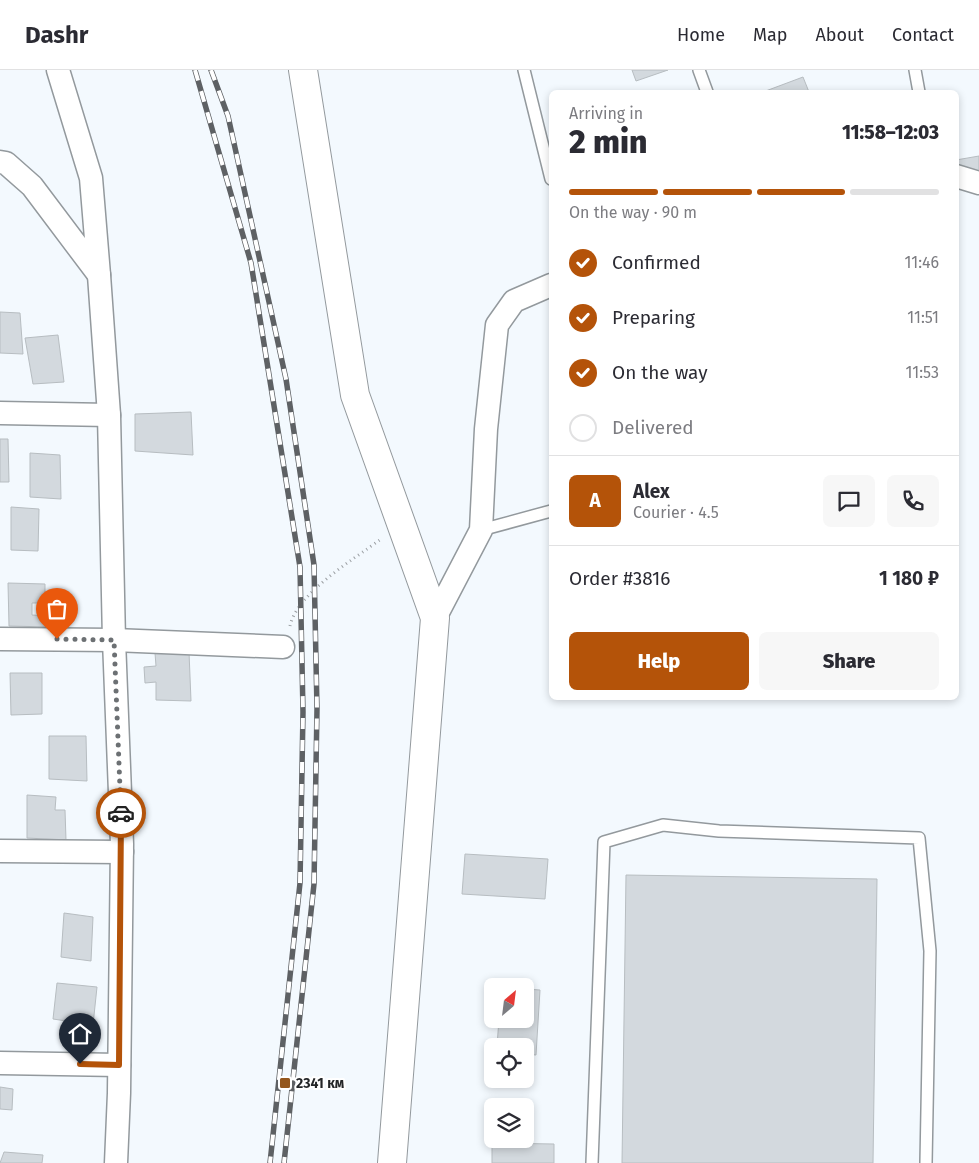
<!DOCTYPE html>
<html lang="en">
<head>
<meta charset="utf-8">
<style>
	:root { --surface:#fff; --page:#f7f7f7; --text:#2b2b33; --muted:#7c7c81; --line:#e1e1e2; --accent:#b45309 }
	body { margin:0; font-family:"Fira Sans",sans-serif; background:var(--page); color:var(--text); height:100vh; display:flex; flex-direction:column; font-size:19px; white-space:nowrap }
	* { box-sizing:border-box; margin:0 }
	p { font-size:16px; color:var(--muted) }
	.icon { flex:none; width:28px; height:28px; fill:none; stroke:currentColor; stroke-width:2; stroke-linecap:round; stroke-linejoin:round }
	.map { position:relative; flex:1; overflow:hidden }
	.panel { position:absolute; left:549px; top:20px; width:410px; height:610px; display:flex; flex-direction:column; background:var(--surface); border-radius:8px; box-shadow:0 2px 8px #0003 }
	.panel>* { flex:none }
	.needle { width:32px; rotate:28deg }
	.controls { position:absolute; left:484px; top:908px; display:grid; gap:10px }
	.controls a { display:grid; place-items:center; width:50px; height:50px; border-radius:8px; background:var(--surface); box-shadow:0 2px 8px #0003; font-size:25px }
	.pin { position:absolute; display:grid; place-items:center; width:42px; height:42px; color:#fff; margin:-51px -21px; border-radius:50% 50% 50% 0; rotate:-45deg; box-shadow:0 0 5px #0007 }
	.pin .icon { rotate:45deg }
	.courier { position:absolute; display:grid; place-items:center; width:50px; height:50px; margin:-25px; border:4px solid #b45309; border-radius:50%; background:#fff; color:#222; box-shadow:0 1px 6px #0007 }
	.headline em { font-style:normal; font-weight:800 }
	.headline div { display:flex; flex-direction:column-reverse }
	.headline { display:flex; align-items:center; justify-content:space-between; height:85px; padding:0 20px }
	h1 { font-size:32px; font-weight:800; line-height:38px }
	.bar { display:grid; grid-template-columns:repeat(4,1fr); gap:8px 5px; align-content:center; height:60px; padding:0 20px }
	.bar i { height:6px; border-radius:4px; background:var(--line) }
	.bar .on { background:var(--accent) }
	.bar p { grid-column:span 4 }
	.line { display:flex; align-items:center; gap:12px; padding:0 20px; border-top:1px solid var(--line) }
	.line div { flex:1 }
	.round { display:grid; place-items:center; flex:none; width:52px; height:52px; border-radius:8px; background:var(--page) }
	ol { padding:0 20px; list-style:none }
	li { display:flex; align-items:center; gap:15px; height:55px }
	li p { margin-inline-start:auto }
	li .icon { padding:5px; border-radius:50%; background:var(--accent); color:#fff; stroke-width:4 }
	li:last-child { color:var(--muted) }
	li i { width:28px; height:28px; border:2px solid var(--line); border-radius:50% }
	.cta { display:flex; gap:10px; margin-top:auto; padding:10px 20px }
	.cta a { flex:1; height:58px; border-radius:8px; background:var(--accent); color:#fff; font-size:20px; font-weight:800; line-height:58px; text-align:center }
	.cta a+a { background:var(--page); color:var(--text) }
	header { display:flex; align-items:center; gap:30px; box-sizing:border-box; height:70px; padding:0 25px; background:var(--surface); border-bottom:1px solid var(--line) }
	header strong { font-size:24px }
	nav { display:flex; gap:28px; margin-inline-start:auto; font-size:18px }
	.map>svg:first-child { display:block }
	.building { fill:#d3d9de; stroke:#b7bdc1 }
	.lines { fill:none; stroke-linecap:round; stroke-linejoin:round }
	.service-casing { stroke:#93999d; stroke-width:14 }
	.minor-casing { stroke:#93999d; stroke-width:25 }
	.tertiary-casing { stroke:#93999d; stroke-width:30 }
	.path { stroke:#9b9fa3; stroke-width:3; stroke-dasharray:1 4; stroke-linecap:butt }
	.service { stroke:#fff; stroke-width:11 }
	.minor { stroke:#fff; stroke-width:22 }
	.tertiary { stroke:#fff; stroke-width:28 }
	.rail-casing { stroke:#5e6164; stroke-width:5.5 }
	.rail { stroke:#fff; stroke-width:4; stroke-dasharray:11; stroke-linecap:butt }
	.done { stroke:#6c7073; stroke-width:5; stroke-dasharray:0 9 }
	.route { stroke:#b45309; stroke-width:6 }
	.poi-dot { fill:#94561c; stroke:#fff; stroke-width:2 }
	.labels { text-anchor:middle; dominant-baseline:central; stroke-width:4; stroke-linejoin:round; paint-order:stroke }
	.poi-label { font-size:14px; font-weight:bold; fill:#242628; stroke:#fff; text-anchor:start }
</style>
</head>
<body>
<header>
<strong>Dashr</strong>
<nav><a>Home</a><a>Map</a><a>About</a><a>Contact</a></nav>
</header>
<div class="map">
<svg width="979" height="1093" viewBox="0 0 979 1093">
	<rect width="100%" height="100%" fill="#f3f9fe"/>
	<g class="building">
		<path d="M632,0H668L636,11Z"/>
		<path d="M803,7L809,22H763Z"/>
		<path d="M979,86V106L956,102V90Z"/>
		<path d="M0,242L20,243L23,284L0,283Z"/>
		<path d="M58,265L64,312L33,314L25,268Z"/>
		<path d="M191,342L193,385L135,381V344Z"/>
		<path d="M0,369H8L9,412H0Z"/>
		<path d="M30,383L60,385L61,429L30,427Z"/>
		<path d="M11,437L39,439L38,481L11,480Z"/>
		<path d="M8,513L45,514V533H32V545L49,546V557L9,556Z"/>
		<path d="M189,582L191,631L156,630V612L145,613L144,597L156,596L155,583Z"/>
		<path d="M10,603H42V644L11,645Z"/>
		<path d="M49,666H86L87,711L49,709Z"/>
		<path d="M27,725L56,727L55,740H65L66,770L27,768Z"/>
		<path d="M465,784L548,789L545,829L462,824Z"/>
		<path d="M626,805L877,809L873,1093H622Z"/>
		<path d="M64,843L93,847L91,891L61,887Z"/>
		<path d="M57,913L97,917L93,955L53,949Z"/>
		<path d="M525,919L540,920L536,985L525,984V976H497L499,949H525Z"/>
		<path d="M0,1017L13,1019L12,1040L0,1039Z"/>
		<path d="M492,1073L554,1074V1093H492Z"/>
		<path d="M4,1082L43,1085L42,1093H0Z"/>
	</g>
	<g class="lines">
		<g class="service-casing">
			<g id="service">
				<path d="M524,0L551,109"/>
				<path d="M699,0L707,22"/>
				<path d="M915,0L919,22"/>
				<path d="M481,460L551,441"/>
				<path d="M592,1093L604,772L663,755L719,761L919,768L930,881L926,1093"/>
			</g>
		</g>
		<g class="minor-casing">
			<g id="minor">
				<path d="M0,92L6,93L32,116L99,205L91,108L58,0"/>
				<path d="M956,106L979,113"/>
				<path d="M99,205L109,345L114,570L122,774L119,1023L116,1093"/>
				<path d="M0,343L109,345"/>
				<path d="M435,548L481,460L486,359L497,255L514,231L551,215"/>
				<path d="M0,569L114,570L283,577"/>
				<path d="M0,781L122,782"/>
				<path d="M0,993L119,995"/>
			</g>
		</g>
		<g class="tertiary-casing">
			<path id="tertiary" d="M303,0L355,325L435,548L392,1093"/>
		</g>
		<path class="path" d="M290,556C297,523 353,490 381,469"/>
		<use href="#service" class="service"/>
		<use href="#minor" class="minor"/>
		<use href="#tertiary" class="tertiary"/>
		<g class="rail-casing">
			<g id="rail">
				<path d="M195,0L251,193L300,497L303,642L300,813L270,1093"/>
				<path d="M211,0L228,46L286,309L314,495L317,639L314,814L284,1093"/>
			</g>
		</g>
		<use href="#rail" class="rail"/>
	</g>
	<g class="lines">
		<path class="done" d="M57,569L114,570L121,743"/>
		<path class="route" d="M80,994L119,995L121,743"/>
	</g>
	<rect class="poi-dot" x="279" y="1007" width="12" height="12" rx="2.5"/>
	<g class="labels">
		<g class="poi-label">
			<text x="296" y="1013">2341 км</text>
		</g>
	</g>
</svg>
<div class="controls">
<a><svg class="needle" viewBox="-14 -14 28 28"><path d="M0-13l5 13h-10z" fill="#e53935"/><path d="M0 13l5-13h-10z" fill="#7c7c81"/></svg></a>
<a><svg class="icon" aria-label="locate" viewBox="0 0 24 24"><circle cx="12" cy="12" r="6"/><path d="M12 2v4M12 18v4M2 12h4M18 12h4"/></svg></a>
<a><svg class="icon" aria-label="layers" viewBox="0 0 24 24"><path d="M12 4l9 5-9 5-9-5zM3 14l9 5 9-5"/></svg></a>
</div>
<div class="pin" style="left:57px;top:569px;background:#ea580c"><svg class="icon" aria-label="bag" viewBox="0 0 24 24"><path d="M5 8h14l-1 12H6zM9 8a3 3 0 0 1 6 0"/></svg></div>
<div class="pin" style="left:80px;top:994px;background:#1f2937"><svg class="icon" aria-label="home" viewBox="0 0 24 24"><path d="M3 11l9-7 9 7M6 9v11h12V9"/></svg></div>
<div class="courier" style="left:121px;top:743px"><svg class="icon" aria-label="car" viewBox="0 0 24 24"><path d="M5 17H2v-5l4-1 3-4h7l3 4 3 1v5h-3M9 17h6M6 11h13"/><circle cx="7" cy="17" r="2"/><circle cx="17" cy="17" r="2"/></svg></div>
<section class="panel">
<div class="headline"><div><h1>2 min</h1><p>Arriving in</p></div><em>11:58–12:03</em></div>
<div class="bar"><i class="on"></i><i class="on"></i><i class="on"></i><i></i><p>On the way · 90 m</p></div>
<ol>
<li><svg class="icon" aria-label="check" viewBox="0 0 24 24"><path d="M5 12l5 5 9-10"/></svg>Confirmed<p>11:46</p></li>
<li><svg class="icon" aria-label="check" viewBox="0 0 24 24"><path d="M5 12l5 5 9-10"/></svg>Preparing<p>11:51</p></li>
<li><svg class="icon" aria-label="check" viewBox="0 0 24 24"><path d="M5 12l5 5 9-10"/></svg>On the way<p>11:53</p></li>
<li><i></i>Delivered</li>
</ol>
<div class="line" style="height:90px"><b class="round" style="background:var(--accent);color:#fff">A</b><div><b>Alex</b><p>Courier · 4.5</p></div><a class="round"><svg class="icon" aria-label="chat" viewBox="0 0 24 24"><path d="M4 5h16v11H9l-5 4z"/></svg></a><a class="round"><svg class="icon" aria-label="phone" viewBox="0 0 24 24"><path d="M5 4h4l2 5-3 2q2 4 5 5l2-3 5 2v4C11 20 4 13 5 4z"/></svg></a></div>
<div class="line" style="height:65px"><div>Order #3816</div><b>1 180 ₽</b></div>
<div class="cta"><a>Help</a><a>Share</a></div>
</section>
</div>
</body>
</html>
